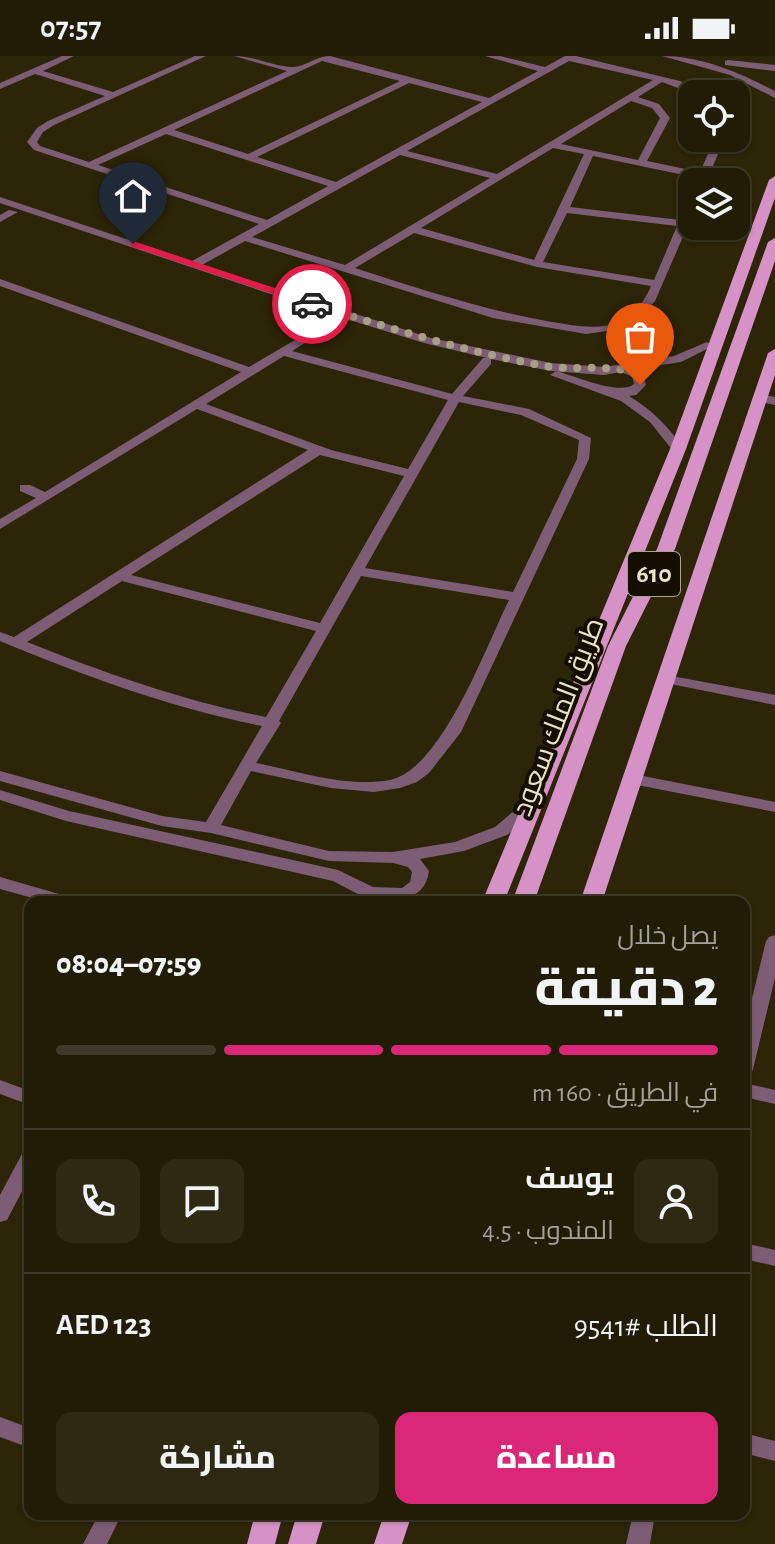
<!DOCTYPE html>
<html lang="ar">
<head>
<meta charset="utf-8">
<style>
	:root { --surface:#211c05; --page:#2d2913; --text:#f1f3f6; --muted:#a2a19a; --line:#3e3a27; --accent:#db2777 }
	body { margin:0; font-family:"Alegreya Sans",Cairo,sans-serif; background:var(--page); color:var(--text); direction:rtl; height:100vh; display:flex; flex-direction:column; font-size:30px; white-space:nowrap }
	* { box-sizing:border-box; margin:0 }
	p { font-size:26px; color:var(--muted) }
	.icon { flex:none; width:44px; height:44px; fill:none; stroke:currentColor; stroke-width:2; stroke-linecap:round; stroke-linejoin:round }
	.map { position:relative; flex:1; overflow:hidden; direction:ltr }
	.side { position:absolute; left:24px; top:840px; width:726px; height:624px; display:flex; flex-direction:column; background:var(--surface); border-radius:16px; box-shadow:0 2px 6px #0004,0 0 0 2px var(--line); direction:rtl }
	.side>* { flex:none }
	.controls { position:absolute; left:678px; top:24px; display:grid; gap:16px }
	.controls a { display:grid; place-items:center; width:72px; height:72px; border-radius:16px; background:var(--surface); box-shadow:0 2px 6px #0004,0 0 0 2px var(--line); font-size:40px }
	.pin { position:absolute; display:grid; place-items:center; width:68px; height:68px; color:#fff; margin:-82px -34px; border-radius:50% 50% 50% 0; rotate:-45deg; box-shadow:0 0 8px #0007 }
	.pin .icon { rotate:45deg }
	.courier { position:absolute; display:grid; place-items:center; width:80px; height:80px; margin:-40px; border:6px solid #e11d48; border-radius:50%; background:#fff; color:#222; box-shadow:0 2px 10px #0007 }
	.overview em { font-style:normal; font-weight:800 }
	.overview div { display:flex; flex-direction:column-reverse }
	.overview { display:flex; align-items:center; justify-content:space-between; height:136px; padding:0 32px }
	h1 { font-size:52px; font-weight:800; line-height:60px }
	.bar { display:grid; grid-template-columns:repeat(4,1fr); gap:12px 8px; align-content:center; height:96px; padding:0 32px }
	.bar i { height:10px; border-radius:6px; background:var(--line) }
	.bar .on { background:var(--accent) }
	.bar p { grid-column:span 4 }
	.line { display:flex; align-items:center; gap:20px; padding:0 32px; border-top:2px solid var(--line) }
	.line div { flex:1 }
	.round { display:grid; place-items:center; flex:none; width:84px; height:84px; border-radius:16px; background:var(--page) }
	.cta { display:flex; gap:16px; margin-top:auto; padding:16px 32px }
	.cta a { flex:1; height:92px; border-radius:16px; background:var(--accent); color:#fff; font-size:32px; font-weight:800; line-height:92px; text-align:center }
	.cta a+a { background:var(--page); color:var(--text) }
	.status { display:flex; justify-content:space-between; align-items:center; height:56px; padding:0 40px; background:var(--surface); direction:ltr }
	.status svg { height:22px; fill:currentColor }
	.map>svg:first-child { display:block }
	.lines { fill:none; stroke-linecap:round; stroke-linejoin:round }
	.street { fill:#7d5d75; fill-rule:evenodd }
	.primary { fill:#d692c6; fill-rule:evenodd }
	.route { fill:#e11d48 }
	.done { stroke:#a8a084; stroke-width:8; stroke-dasharray:0 14.4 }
	.labels { text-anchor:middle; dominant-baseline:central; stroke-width:8; stroke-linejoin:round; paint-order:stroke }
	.shield { fill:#140e00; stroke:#aaa38b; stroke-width:2 }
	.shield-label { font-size:26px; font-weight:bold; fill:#eae3c7 }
	.street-label { font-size:28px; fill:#eae3c7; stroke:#140e00 }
</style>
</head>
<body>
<div class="status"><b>07:57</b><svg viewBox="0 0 49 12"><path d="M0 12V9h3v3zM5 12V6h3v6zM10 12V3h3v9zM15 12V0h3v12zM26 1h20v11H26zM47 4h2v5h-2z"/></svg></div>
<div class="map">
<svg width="775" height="1488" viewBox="0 0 775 1488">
	<rect width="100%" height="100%" fill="#2c2507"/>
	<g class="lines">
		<g class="street">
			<path d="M62,0H74L43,15L113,36L195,0H206L54,69L43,76L37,86L40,90L89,106L287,15L234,0C254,0 274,11 293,11C305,11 316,0 330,0L489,42L538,15L485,0H500L545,11L565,0H576L680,25L707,38H694L662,26L638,41L659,48L670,62L647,105L700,116L715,82H725L706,126H696L698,122L593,100L570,151L680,164L687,148L692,145V160L655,245L640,262L621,273L586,278L493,262L245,185L202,209L431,282L551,307L604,311L674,300L707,286L713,290L681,306L635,313L642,316L646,329L636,339L629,340C652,354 669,371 684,393L678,397L674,396L650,366L621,345L550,319L556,315C575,320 620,340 634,328L632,321L621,316L604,319L551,315L491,303V308L463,340L529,353L591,382L589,403L461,676L429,717L417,726L400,732L374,736L331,732L251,715L221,769L329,795L393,796L455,786L495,771L523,747H535L537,751L535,755L507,779L464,795L420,803L429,815C426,835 414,842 394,844L395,846H373L333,825L66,765L0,744V734L69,755L338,814L373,831L402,832L410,826L412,816L408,811L393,807L329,805L211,777L162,770L0,725V715L162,760L206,766L262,670C171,652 85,620 0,585V576L14,581L308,394L197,353L0,473V463L36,442L20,435V429H30L45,436L241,316L0,230V223L249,311L336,260L0,147V141L192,205L259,168L34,94L27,86L37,72L48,65L105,40L35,18L0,33V27ZM322,5L400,25L248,98L174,74ZM569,5L653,24L497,118L407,95ZM409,27L482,46L336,126L257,101ZM631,45L652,52L660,62L638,104L561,88ZM166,78L328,130L267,164L98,109ZM553,92L584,98L534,204L421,172ZM400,99L490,122L345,209L252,181ZM567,157L677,170L654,224L543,206ZM414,177L537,211L651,230C644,247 631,263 613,268C592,274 572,269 552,266C484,254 420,233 355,212ZM340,261L424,287L487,302H483L452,338L292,295L340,265ZM284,300L448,344L408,413L331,394L206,348ZM459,346L521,359L579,384L577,403L513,536L365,512ZM320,399L404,420L320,567L131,519ZM361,520L509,544C486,590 442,713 390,724C346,732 298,715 256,707L281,667L279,665ZM122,525L316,575L266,661C183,645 105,617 27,586Z"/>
			<path d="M662,0C702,0 740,17 775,35V42L730,19Z"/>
			<path d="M728,4L775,9V15L725,9V5Z"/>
			<path d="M9,154L18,156L0,166V159Z"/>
			<path d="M760,338L775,341V349L756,345V339Z"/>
			<path d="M666,619L775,639V649L661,626L659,623L661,620Z"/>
			<path d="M633,718L775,746V756L627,727L625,723L627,719Z"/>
			<path d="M0,821L73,842L75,846H47L0,833Z"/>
			<path d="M775,879V922L753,1013L751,1018L744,1020V975L766,885L769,881Z"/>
			<path d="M0,1024L30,1035V1049L0,1038Z"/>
			<path d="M744,1027L775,1034V1048L744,1041Z"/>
			<path d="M30,1093V1120L7,1164L0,1166V1139L23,1096Z"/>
			<path d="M744,1187L775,1194V1210L744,1203Z"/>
			<path d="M0,1361L30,1372V1392L0,1381Z"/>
			<path d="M744,1377L775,1385V1405L744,1397Z"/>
			<path d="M99,1458H122L107,1488H83Z"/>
			<path d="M633,1458H655L650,1488H626Z"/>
		</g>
		<g class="primary">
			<path d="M775,120V142L686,393L504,846H482L670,393L769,124Z"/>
			<path d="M775,182V205L675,493L626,590L534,846H512L608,590L657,493L768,186Z"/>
			<path d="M775,293V319L602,846H580L768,297Z"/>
			<path d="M255,1458H283L275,1488H247Z"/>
			<path d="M297,1458H325L316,1488H288Z"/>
			<path d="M384,1458H412L402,1488H374Z"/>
		</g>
	</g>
	<path class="route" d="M133,185L316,246L317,248L309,250L130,190Z"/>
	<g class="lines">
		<path class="done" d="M312,248C390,272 466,296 546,310C573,315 616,307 638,319L640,329"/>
	</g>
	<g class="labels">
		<rect class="shield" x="628" y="496" width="52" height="44" rx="6"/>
		<g class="shield-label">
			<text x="654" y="518">610</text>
		</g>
		<g class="street-label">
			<text transform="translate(559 661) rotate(-69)">طريق الملك سعود</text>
		</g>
	</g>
</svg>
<div class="controls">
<a><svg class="icon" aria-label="locate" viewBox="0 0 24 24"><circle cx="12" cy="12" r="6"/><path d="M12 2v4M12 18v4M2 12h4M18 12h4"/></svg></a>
<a><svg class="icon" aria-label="layers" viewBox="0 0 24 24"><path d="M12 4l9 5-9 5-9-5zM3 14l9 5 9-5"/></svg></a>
</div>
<div class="pin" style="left:640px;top:329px;background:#ea580c"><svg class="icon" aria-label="bag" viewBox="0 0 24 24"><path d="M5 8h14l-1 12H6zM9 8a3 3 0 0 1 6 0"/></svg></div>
<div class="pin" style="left:133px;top:188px;background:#1f2937"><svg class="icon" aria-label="home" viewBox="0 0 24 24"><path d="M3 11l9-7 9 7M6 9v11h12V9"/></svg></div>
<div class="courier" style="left:312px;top:248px"><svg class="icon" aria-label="car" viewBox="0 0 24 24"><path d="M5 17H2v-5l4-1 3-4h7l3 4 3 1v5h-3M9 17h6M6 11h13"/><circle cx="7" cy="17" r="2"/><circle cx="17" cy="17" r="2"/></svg></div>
<section class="side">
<div class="overview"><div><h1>2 دقيقة</h1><p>يصل خلال</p></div><em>07:59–08:04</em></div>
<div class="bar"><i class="on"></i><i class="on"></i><i class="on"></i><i></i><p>في الطريق · 160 m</p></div>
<div class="line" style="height:144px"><a class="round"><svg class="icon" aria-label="person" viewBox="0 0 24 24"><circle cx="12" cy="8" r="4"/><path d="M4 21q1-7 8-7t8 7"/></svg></a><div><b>يوسف</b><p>المندوب · 4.5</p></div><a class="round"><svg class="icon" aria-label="chat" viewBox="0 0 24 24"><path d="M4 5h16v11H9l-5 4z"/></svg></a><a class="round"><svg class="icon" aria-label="phone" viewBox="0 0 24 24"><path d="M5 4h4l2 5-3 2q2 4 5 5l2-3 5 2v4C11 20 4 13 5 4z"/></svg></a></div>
<div class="line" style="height:104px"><div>الطلب #9541</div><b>AED 123</b></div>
<div class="cta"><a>مساعدة</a><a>مشاركة</a></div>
</section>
</div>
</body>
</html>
